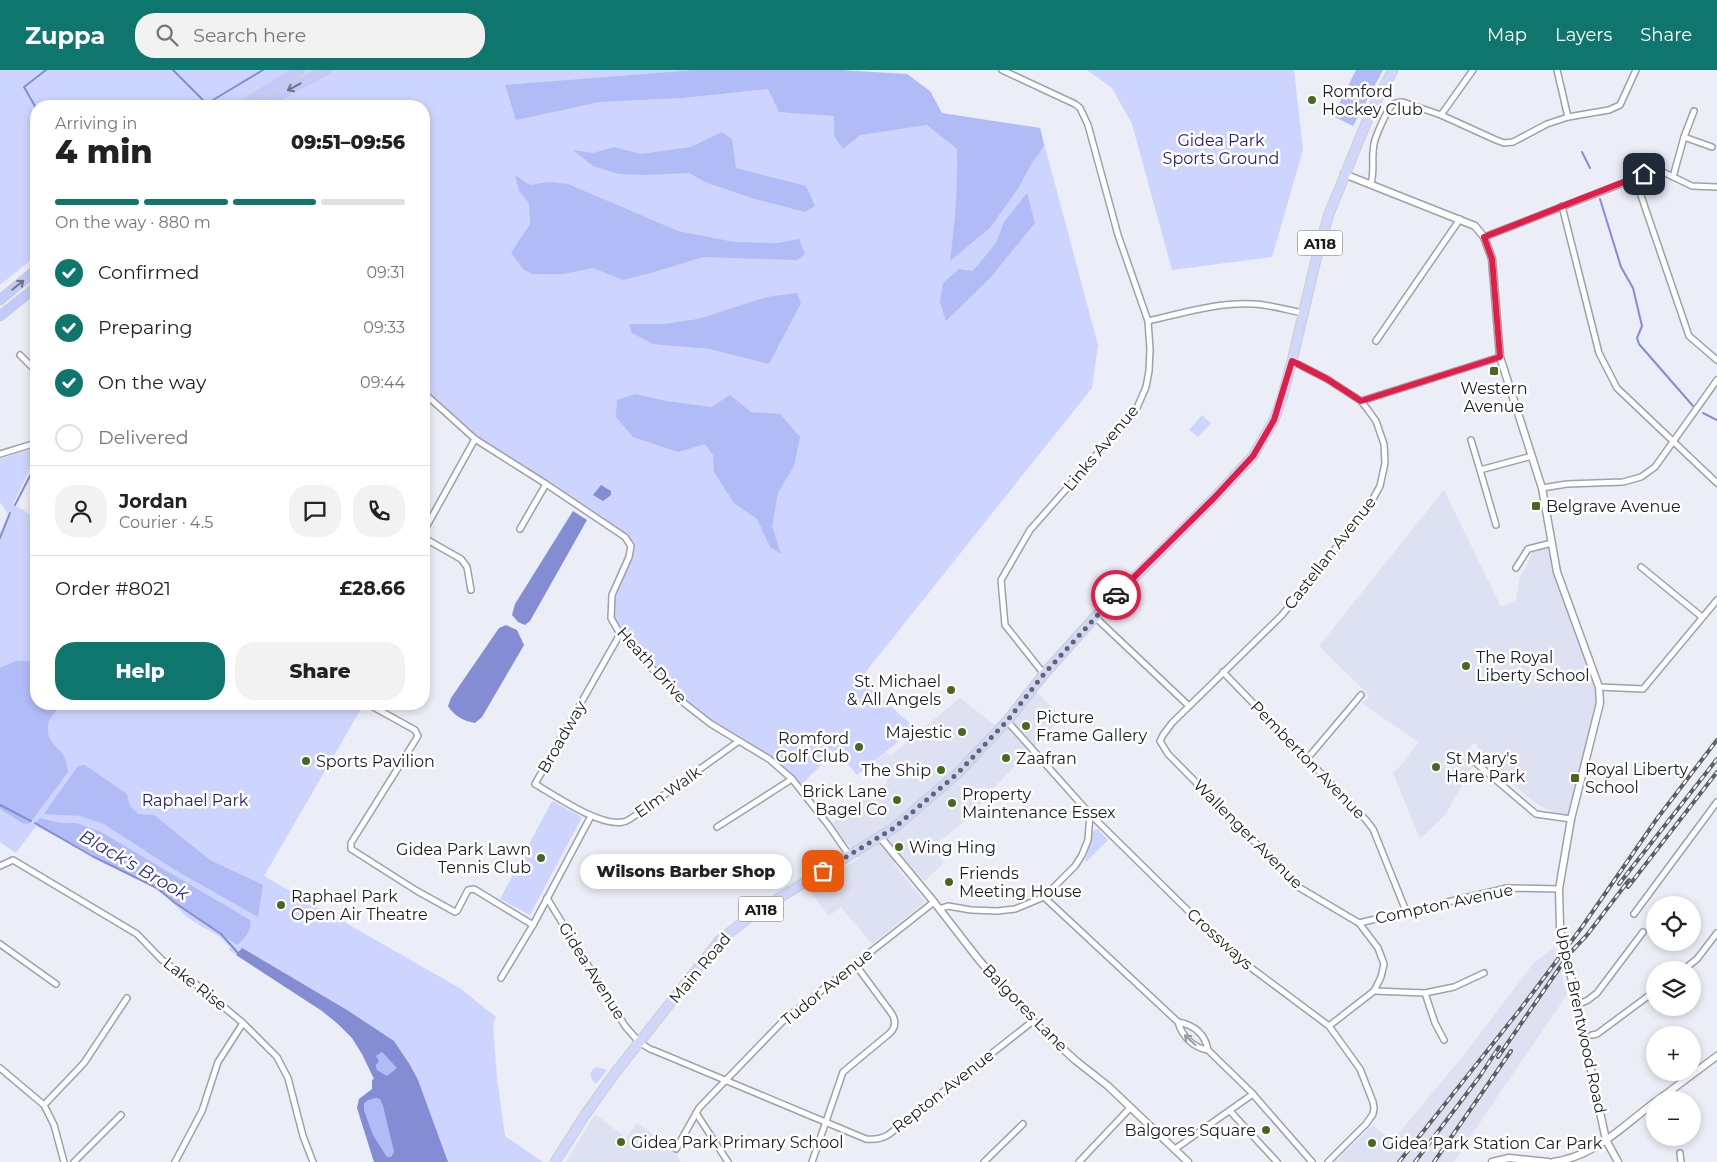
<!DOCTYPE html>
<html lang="en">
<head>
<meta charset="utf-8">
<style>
	:root { --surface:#fff; --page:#f2f2f2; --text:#222; --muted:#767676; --line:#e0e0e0; --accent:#0f766e }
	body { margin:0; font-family:Montserrat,sans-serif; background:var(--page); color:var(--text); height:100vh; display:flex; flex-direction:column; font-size:19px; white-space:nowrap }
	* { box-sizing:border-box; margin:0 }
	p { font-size:16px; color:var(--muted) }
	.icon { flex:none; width:28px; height:28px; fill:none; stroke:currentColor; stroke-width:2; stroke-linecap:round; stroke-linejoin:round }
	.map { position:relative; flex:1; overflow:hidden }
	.drawer { position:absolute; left:30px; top:30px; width:400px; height:610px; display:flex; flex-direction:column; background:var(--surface); border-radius:20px; box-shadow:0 2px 8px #0003 }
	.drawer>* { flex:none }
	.tools { position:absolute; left:1646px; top:826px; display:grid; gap:10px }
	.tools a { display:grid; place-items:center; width:55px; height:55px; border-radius:50%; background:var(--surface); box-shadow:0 2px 8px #0003; font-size:25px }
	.pin { position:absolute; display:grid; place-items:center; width:42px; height:42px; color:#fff; margin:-21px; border-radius:10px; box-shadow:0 2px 8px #0006 }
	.courier { position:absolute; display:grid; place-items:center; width:50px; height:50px; margin:-25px; border:4px solid #e11d48; border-radius:50%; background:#fff; color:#222; box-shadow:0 1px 6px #0007 }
	.bubble { position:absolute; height:35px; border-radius:18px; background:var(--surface); box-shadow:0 2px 8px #0003; font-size:16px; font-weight:800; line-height:35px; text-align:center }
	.head em { font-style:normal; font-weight:800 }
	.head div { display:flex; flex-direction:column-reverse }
	.head { display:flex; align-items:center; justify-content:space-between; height:85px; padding:0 25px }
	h1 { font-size:32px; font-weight:800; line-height:38px }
	.bar { display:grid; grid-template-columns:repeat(4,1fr); gap:8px 5px; align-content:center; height:60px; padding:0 25px }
	.bar i { height:6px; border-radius:4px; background:var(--line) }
	.bar .selected { background:var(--accent) }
	.bar p { grid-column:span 4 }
	.line { display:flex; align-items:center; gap:12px; padding:0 25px; border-top:1px solid var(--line) }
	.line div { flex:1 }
	.round { display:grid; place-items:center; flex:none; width:52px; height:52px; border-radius:20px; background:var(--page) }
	ol { padding:0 25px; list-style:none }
	li { display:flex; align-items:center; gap:15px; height:55px }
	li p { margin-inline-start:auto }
	li .icon { padding:5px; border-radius:50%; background:var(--accent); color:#fff; stroke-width:4 }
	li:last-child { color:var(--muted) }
	li i { width:28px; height:28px; border:2px solid var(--line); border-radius:50% }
	.primary-button { display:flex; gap:10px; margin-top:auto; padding:10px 25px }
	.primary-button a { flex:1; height:58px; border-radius:20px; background:var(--accent); color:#fff; font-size:20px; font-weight:800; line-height:58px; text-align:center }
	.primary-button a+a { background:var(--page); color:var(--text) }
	header { display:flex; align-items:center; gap:30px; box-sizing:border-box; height:70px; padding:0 25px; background:var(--accent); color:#fff }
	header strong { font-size:24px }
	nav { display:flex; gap:28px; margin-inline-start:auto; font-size:18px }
	.search { width:350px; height:45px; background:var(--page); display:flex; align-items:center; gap:12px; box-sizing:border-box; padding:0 18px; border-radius:20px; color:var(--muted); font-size:19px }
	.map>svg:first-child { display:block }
	.built { fill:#dde1f2 }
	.green { fill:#cdd5fe }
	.forest { fill:#b1bbf6 }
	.water { fill:#848dd4; fill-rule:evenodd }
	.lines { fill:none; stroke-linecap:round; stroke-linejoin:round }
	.stream { stroke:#848dd4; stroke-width:2 }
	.minor-casing { stroke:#9fa1aa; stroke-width:8 }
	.tertiary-casing { stroke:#9fa1aa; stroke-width:9 }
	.primary-casing { stroke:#cdcdce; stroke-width:11 }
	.trunk-casing { stroke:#cdcdce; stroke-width:11 }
	.minor { stroke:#fff; stroke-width:5 }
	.tertiary { stroke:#fff; stroke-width:6 }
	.primary { stroke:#d1d7fb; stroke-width:9 }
	.trunk { stroke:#c2cafa; stroke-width:9 }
	.rail-casing { stroke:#5e5f64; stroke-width:4 }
	.rail { stroke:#fff; stroke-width:2; stroke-dasharray:5.5; stroke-linecap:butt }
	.tertiary-bridge-casing { stroke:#9fa1aa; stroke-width:9; stroke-linecap:butt }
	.tertiary-bridge { stroke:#fff; stroke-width:6 }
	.oneway { stroke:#6e738c }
	.oneway2 { stroke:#98999a }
	.done { stroke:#64656b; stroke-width:5; stroke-dasharray:0 9 }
	.route { stroke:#e11d48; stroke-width:6 }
	.poi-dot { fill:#48681e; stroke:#fff; stroke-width:2 }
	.labels { text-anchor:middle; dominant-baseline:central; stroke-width:5; stroke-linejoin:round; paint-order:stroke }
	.shield { fill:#fff; stroke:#5f6062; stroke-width:1 }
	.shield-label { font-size:15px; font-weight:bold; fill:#1b1c1f }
	.poi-label { font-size:16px; fill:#1b1c1f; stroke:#fff; text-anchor:start }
	.park-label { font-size:16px; fill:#221d6f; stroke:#fff }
	.street-label { font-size:16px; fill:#1b1c1f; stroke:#fff }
	.water-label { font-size:18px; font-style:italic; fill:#323386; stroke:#fff }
</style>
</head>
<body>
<header>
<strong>Zuppa</strong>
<div class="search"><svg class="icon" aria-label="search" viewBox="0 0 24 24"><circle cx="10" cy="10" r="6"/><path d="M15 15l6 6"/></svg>Search here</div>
<nav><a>Map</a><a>Layers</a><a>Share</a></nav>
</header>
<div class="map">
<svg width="1717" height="1092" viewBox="0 0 1717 1092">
	<rect width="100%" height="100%" fill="#ebedf7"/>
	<g class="built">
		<path d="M1444,420L1501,537L1516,530L1520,507L1529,491L1533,479L1552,473L1557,502L1599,617L1600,633L1571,749L1544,738L1533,731L1505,708L1477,678V674L1473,673L1470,677L1476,687L1472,698L1445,745L1420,769L1394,705L1392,704L1406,690L1418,672L1362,633L1370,626L1319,576Z"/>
		<path d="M1033,618L1062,648L982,730L977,742L932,777L944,793L924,811L903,788L894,794L925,832L872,874L841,837L829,846L809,820L859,788L831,754L888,712L873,694L886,682L890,686L960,628L995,655L1012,644Z"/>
		<path d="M1555,876L1567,925L1503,1018L1454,1092H1336L1373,1055L1392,1071L1464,985L1533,894Z"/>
		<path d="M595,1044L626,1068L637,1053L672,1077L681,1092H566Z"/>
	</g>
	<g class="green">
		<path d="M0,0H700L516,49L600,32L684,28L768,19L1040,58L1098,275L1092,318L860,609L915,658L857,705L836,680L799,717L769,689L711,654L684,633L620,564L611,548L612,525L631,476L625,467L475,369L424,323V36H36V186L0,215Z"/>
		<path d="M1087,0H1294L1303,80L1272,187L1172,200L1132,54L1112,18Z"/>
		<path d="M1202,345L1211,353L1198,367L1189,360Z"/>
		<path d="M36,377V386L13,434L36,448V634H357L362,637L264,806L461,919L496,947L493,953L497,1008L505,1066L543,1092H374L357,1038L359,1029L372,1019V1010L374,1009L362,984L352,968L338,954L322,941L229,880L230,877C218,862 205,860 190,849C184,846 181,840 176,836C171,829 162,823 155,819C117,796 75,777 36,756L16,783L0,772V463L8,444L0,432V389Z"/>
		<path d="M552,731L582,747L530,845L500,829Z"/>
		<path d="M1098,759L1108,770L1085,793L1092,764L1094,760Z"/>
		<path d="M597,997L607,1000L596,1014L592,1010L590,1004L593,999Z"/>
	</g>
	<g class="forest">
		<path d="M696,0H841L907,4L930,21L942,43L1040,58L1044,76L1032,93L1019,117L990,158L950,191C955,154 958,116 957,79L927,55L860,65L843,79L834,66V46L779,42L768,19L684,28L600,32L516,50L505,15Z"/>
		<path d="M1356,0H1383L1353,56L1333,46Z"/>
		<path d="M722,62L732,69L736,98L806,116L815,136L805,142L755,129L705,112L689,103L646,105L619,104L593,96L573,80L593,83L614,77L641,84L691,77Z"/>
		<path d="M515,105L530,115L548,112L568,114L678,161L734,172L777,173L799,169L805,184L797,190L703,187L654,202L623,210L593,198L563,204H533L524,200L511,183L530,154L529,133L519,121Z"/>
		<path d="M1027,123L1035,153L990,208L946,251L940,232L943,213L959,199L973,201L996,173L1004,152Z"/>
		<path d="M797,223L801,233L769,294L710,279L653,274L632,263L629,254H665L698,249L767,227Z"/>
		<path d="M635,324L666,331L711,337L730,325L751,342L780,344L800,367L794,396L778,423L772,456L781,484L770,477L757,449L734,433L714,402L713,385L705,374L678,382L633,367L616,347L617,330Z"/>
		<path d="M16,591H31L36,593V634H61C57,640 49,648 48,655C46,669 54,674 62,683C66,689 67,695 68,702L30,753L24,754L0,739V598Z"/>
		<path d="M85,695L127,724L130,736L138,744L154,745L210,790L263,815L258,847L175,800L104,754L80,746L44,744L78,696Z"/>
		<path d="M40,748L60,753H76L101,762L250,850C253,858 244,870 237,875L175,833L157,818L39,757L35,753Z"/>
		<path d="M382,982L398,998L387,1006L377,1000L376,986Z"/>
		<path d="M376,1028L380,1029L383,1036L394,1082L392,1087H387L373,1065L364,1040V1035L368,1030Z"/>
	</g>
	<g class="water">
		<path d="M601,415L611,421V425L603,431L593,425Z"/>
		<path d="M573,441L587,450L530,551L525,555L518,552L512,545L515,534Z"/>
		<path d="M506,555L517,560L524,575L482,647L475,653C464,651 454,646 448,636L451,628L499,558Z"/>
		<path d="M242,878L347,940L394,971L410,995L418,1010L448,1092H374L357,1038L359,1029L372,1019V1010L374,1009L362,984L352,968L338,954L322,941L236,885ZM382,982L397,998L387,1006L377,1000L376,995L379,991L376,986ZM376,1028L380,1029L383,1036L394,1082L391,1087H387L373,1065L364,1040V1034L368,1030Z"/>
	</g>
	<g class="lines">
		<g class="stream">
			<path d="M173,0L203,30L212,35"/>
			<path d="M212,36L213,30L263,0"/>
			<path d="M36,38L24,17L46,0"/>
			<path d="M1582,82L1590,98"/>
			<path d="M1600,129L1621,197L1633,218L1642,256L1637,268L1639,274L1693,336"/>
			<path d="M1703,343L1717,350"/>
			<path d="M15,435L36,394"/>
			<path d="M0,468L10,443"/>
			<path d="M0,735L31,751"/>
			<path d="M35,753L92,786L157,818L175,833L221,864L238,883"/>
		</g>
		<g class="minor-casing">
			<g id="minor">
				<path d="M1002,0L1075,34L1080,38L1088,55L1118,165L1148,251L1150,279L1149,301L1146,317L1136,340L1030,460L1001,510L1005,555L1044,604"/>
				<path d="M1557,0L1568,47"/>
				<path d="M1441,45L1473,0"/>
				<path d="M1684,67L1694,41"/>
				<path d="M1673,107L1684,67L1712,77"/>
				<path d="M1635,108L1689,266L1717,290"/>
				<path d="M1371,114C1375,98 1371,89 1374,74C1375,67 1387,40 1392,35C1396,32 1399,32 1403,32L1441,45L1496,70L1504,73L1513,72L1547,54L1568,47L1609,40L1620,35L1636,0"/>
				<path d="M1562,136L1599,283L1617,318L1717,413"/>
				<path d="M1484,167L1654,101L1663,102L1692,116L1717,117"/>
				<path d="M1148,251C1183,243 1218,232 1254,234C1271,235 1287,240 1303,243"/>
				<path d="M1376,271L1460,149"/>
				<path d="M20,285L36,301"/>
				<path d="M1292,291L1327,309L1361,331L1368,340L1376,351L1384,374L1385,393L1380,416L1368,438L1282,545L1172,653L1163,665L1160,671L1168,684L1300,818L1359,853L1378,878L1384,894L1381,907L1374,921L1329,956"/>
				<path d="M424,323L475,369L546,414L625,467L631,476L629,487L612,525L611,548L620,564L684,633L711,654L769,689L792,709L829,756L849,785"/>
				<path d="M1361,331L1500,287"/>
				<path d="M1471,370L1480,400"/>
				<path d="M0,384L36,373"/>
				<path d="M1542,418L1567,414L1623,412L1641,407L1655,397L1717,310"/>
				<path d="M1496,455L1480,400L1532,386"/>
				<path d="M520,459L546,414"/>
				<path d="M424,461L475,369"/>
				<path d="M424,468L461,489L467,497L471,520"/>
				<path d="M1641,497L1702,547"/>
				<path d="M1516,498L1528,479L1552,473"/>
				<path d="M1095,547L1189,636"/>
				<path d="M620,564L535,714C554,725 600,757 623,752C626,752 630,749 633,747L739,671"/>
				<path d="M1223,602L1366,750L1373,759L1406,841"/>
				<path d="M1599,617L1643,619L1717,530"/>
				<path d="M368,634L415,660L418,666L351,773V779L417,821L455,842L457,841L468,820L474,819L533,855L591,746"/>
				<path d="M1007,651L1090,744L1230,882L1329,956L1360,999L1373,1032L1374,1038L1373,1044L1366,1054L1328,1092"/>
				<path d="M1307,689L1361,625"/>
				<path d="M1476,693L1536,744L1571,749"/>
				<path d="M717,757L792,709"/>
				<path d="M0,796L13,790L137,864L162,890L201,918L243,953L277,987L288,1008L303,1066L313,1092"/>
				<path d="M1044,827L1178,952C1194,955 1205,964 1208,980L1251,1022L1312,1092"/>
				<path d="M547,828L625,956L639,972L650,979"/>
				<path d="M939,839L948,836L971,840L997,841L1015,839L1044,827L1075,796L1082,785L1088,770L1090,744"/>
				<path d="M1634,844L1717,732"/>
				<path d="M1359,853L1507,818L1559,819"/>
				<path d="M0,874L56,914"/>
				<path d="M1683,900L1697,889L1717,863"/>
				<path d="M501,908L533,855"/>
				<path d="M1374,921L1425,923L1454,917L1484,903"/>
				<path d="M1425,923L1435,953L1444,970"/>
				<path d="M1577,935L1588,930L1597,923L1643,862"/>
				<path d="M1178,952C1182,966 1193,978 1208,980"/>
				<path d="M1592,965L1597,964L1655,921"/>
				<path d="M653,980L866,1069C875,1070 881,1069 888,1065L1033,951"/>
				<path d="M0,998L44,1035L54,1055L64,1092"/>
				<path d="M44,1035L84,993L127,928"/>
				<path d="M1230,1041L1277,1092"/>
				<path d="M696,1043L728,1092"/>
				<path d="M676,1079L699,1038L784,950L934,832"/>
				<path d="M1175,1079L1253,1024"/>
				<path d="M1680,1083L1681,1092"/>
				<path d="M74,1092L121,1045"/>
				<path d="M175,1092L202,1041L218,992L243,953"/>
				<path d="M812,1092L843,1002L890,963C896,957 896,951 892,944L855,894"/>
				<path d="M984,1092L1023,1054"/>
				<path d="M1079,1092L1130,1038"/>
			</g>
		</g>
		<g class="tertiary-casing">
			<g id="tertiary">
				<path d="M1344,104L1475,156L1484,167L1492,189L1500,287L1542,418L1557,502L1599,617L1600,633L1571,749L1559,819L1560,857L1563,877"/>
				<path d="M880,767L934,832L979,890L1033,951L1075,990L1108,1016L1188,1092"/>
				<path d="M1570,902L1606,1070L1618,1092"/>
				<path d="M1658,1030L1717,986"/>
				<path d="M1492,1092L1509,1088L1548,1092"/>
				<path d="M1553,1092C1594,1087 1623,1056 1655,1032"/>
			</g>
		</g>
		<g class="primary-casing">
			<path id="primary" d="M555,1092L585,1045L615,1003L720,870L756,842L894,758L958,703L1007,651L1044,604L1095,547L1214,428L1253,386L1274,350L1282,328L1292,291L1319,177L1329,144L1371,41L1393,0"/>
		</g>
		<g class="trunk-casing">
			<g id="trunk">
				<path d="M242,36L300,0"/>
				<path d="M264,36L288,20L326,0"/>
				<path d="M0,230L36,200"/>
				<path d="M0,246L36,217"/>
			</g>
		</g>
		<use href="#minor" class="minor"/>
		<use href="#tertiary" class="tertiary"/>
		<use href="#primary" class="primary"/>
		<use href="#trunk" class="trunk"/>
		<g class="rail-casing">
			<g id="rail">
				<path d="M1619,814L1717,689"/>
				<path d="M1628,817L1717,702"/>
				<path d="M1498,987L1569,884L1587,865L1629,810"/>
				<path d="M1399,1092L1522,937L1582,857L1656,750L1717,670"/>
				<path d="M1415,1092L1480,1006L1499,977"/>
				<path d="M1434,1092L1511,981"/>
			</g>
		</g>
		<use href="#rail" class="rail"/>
		<g class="tertiary-bridge-casing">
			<path id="tertiary-bridge" d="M1563,877L1570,902"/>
		</g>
		<use href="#tertiary-bridge" class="tertiary-bridge"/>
	</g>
	<defs><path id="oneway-shaft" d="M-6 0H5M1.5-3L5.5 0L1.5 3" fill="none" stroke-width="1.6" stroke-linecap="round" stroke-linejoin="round" transform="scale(1.25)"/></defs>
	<g class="oneway">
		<use href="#oneway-shaft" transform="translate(294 17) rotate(152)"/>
		<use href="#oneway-shaft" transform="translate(18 215) rotate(-39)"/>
	</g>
	<use class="oneway2" href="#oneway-shaft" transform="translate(1190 970) rotate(-137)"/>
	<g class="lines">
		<path class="done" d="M823,801L894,758L958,703L1007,651L1044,604L1116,525"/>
		<path class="route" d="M1116,525L1214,428L1253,386L1274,350L1292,291L1327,309L1361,331L1500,287L1492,189L1484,167L1644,104"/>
	</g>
	<g class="poi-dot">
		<circle cx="1312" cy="30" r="5"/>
		<rect x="1489" y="296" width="10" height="10" rx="2.5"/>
		<rect x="1531" y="431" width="10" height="10" rx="2.5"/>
		<circle cx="1466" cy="596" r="5"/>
		<circle cx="951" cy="620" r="5"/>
		<circle cx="1026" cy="656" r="5"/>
		<circle cx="962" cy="662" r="5"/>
		<circle cx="859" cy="677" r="5"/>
		<circle cx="1006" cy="688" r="5"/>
		<circle cx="306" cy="691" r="5"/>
		<circle cx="1436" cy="697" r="5"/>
		<circle cx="941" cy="700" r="5"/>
		<rect x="1570" y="703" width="10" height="10" rx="2.5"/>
		<circle cx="897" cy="730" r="5"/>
		<circle cx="952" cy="733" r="5"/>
		<circle cx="899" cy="777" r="5"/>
		<circle cx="541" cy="788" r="5"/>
		<circle cx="949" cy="812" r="5"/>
		<circle cx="281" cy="835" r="5"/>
		<circle cx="1266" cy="1060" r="5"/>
		<circle cx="621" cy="1072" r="5"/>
		<circle cx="1372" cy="1073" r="5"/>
	</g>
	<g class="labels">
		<g class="shield">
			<rect x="1297.5" y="160.5" width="45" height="25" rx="4"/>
			<rect x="738.5" y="826.5" width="45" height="25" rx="4"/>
		</g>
		<g class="shield-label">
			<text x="1320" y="173">A118</text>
			<text x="761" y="839">A118</text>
		</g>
		<g class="poi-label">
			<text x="1322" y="21">Romford<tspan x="1322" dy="18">Hockey Club</tspan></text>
			<text x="1494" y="318" text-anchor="middle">Western<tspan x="1494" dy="18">Avenue</tspan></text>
			<text x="1546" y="436">Belgrave Avenue</text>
			<text x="1476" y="587">The Royal<tspan x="1476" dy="18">Liberty School</tspan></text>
			<text x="941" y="611" text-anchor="end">St. Michael<tspan x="941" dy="18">&amp; All Angels</tspan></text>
			<text x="1036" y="647">Picture<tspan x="1036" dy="18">Frame Gallery</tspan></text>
			<text x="952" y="662" text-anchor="end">Majestic</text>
			<text x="849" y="668" text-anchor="end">Romford<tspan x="849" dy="18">Golf Club</tspan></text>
			<text x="1016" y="688">Zaafran</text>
			<text x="1446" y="688">St Mary's<tspan x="1446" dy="18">Hare Park</tspan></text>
			<text x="316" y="691">Sports Pavilion</text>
			<text x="1585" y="699">Royal Liberty<tspan x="1585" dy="18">School</tspan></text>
			<text x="931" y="700" text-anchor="end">The Ship</text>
			<text x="887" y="721" text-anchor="end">Brick Lane<tspan x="887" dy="18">Bagel Co</tspan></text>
			<text x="962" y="724">Property<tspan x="962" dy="18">Maintenance Essex</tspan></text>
			<text x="909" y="777">Wing Hing</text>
			<text x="531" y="779" text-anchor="end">Gidea Park Lawn<tspan x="531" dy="18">Tennis Club</tspan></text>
			<text x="959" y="803">Friends<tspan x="959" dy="18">Meeting House</tspan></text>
			<text x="291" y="826">Raphael Park<tspan x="291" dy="18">Open Air Theatre</tspan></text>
			<text x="1256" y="1060" text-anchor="end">Balgores Square</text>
			<text x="631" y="1072">Gidea Park Primary School</text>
			<text x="1382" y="1073">Gidea Park Station Car Park</text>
		</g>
		<g class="park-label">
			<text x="1221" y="70">Gidea Park<tspan x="1221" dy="18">Sports Ground</tspan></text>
			<text x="195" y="730">Raphael Park</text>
		</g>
		<g class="street-label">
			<text transform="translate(1101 378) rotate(-50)">Links Avenue</text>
			<text transform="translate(1330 483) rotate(-52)">Castellan Avenue</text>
			<text transform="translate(652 595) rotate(48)">Heath Drive</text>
			<text transform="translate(562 667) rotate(-60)">Broadway</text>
			<text transform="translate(1308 690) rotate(46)">Pemberton Avenue</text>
			<text transform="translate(668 722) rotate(-35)">Elm Walk</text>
			<text transform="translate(1248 764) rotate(45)">Wallenger Avenue</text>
			<text transform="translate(1444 834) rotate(-12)">Compton Avenue</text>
			<text transform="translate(1220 869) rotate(42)">Crossways</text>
			<text transform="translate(700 898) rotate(-50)">Main Road</text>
			<text transform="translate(592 901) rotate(58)">Gidea Avenue</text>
			<text transform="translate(195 914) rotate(38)">Lake Rise</text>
			<text transform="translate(827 917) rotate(-39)">Tudor Avenue</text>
			<text transform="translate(1025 938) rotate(46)">Balgores Lane</text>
			<text transform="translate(1581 950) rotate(78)">Upper Brentwood Road</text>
			<text transform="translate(943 1021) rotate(-38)">Repton Avenue</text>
		</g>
		<g class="water-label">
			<text transform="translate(134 795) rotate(30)">Black's Brook</text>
		</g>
	</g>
</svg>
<div class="tools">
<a><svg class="icon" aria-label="locate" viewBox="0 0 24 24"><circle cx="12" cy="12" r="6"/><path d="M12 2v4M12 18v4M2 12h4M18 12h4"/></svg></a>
<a><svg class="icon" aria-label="layers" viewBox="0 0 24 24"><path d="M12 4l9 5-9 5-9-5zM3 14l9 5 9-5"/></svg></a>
<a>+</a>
<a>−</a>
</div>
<div class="pin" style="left:823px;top:801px;background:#ea580c"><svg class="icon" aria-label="bag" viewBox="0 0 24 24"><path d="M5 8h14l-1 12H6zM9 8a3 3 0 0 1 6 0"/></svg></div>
<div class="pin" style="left:1644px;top:104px;background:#1f2937"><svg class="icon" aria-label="home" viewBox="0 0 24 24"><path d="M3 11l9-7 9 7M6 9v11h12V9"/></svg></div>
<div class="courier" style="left:1116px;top:525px"><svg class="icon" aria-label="car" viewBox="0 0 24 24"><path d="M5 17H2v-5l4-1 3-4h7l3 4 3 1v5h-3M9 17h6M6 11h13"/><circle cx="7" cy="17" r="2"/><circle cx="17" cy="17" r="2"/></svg></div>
<div class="bubble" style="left:580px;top:784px;width:212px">Wilsons Barber Shop</div>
<section class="drawer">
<div class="head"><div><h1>4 min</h1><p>Arriving in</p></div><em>09:51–09:56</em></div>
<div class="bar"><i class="selected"></i><i class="selected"></i><i class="selected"></i><i></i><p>On the way · 880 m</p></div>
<ol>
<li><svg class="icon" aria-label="check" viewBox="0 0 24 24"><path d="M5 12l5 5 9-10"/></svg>Confirmed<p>09:31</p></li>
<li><svg class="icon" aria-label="check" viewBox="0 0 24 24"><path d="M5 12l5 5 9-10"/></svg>Preparing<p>09:33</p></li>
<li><svg class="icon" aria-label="check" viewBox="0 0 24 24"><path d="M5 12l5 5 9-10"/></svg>On the way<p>09:44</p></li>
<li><i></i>Delivered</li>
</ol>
<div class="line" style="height:90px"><a class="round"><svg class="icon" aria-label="person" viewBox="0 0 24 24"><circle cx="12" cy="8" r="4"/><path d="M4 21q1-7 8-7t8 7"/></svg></a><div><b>Jordan</b><p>Courier · 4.5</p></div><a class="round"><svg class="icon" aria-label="chat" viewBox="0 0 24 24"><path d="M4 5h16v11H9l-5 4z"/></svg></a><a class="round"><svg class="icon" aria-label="phone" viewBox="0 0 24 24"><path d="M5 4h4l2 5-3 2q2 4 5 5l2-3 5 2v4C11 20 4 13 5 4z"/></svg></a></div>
<div class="line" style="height:65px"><div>Order #8021</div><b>£28.66</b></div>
<div class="primary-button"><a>Help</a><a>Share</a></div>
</section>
</div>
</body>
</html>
